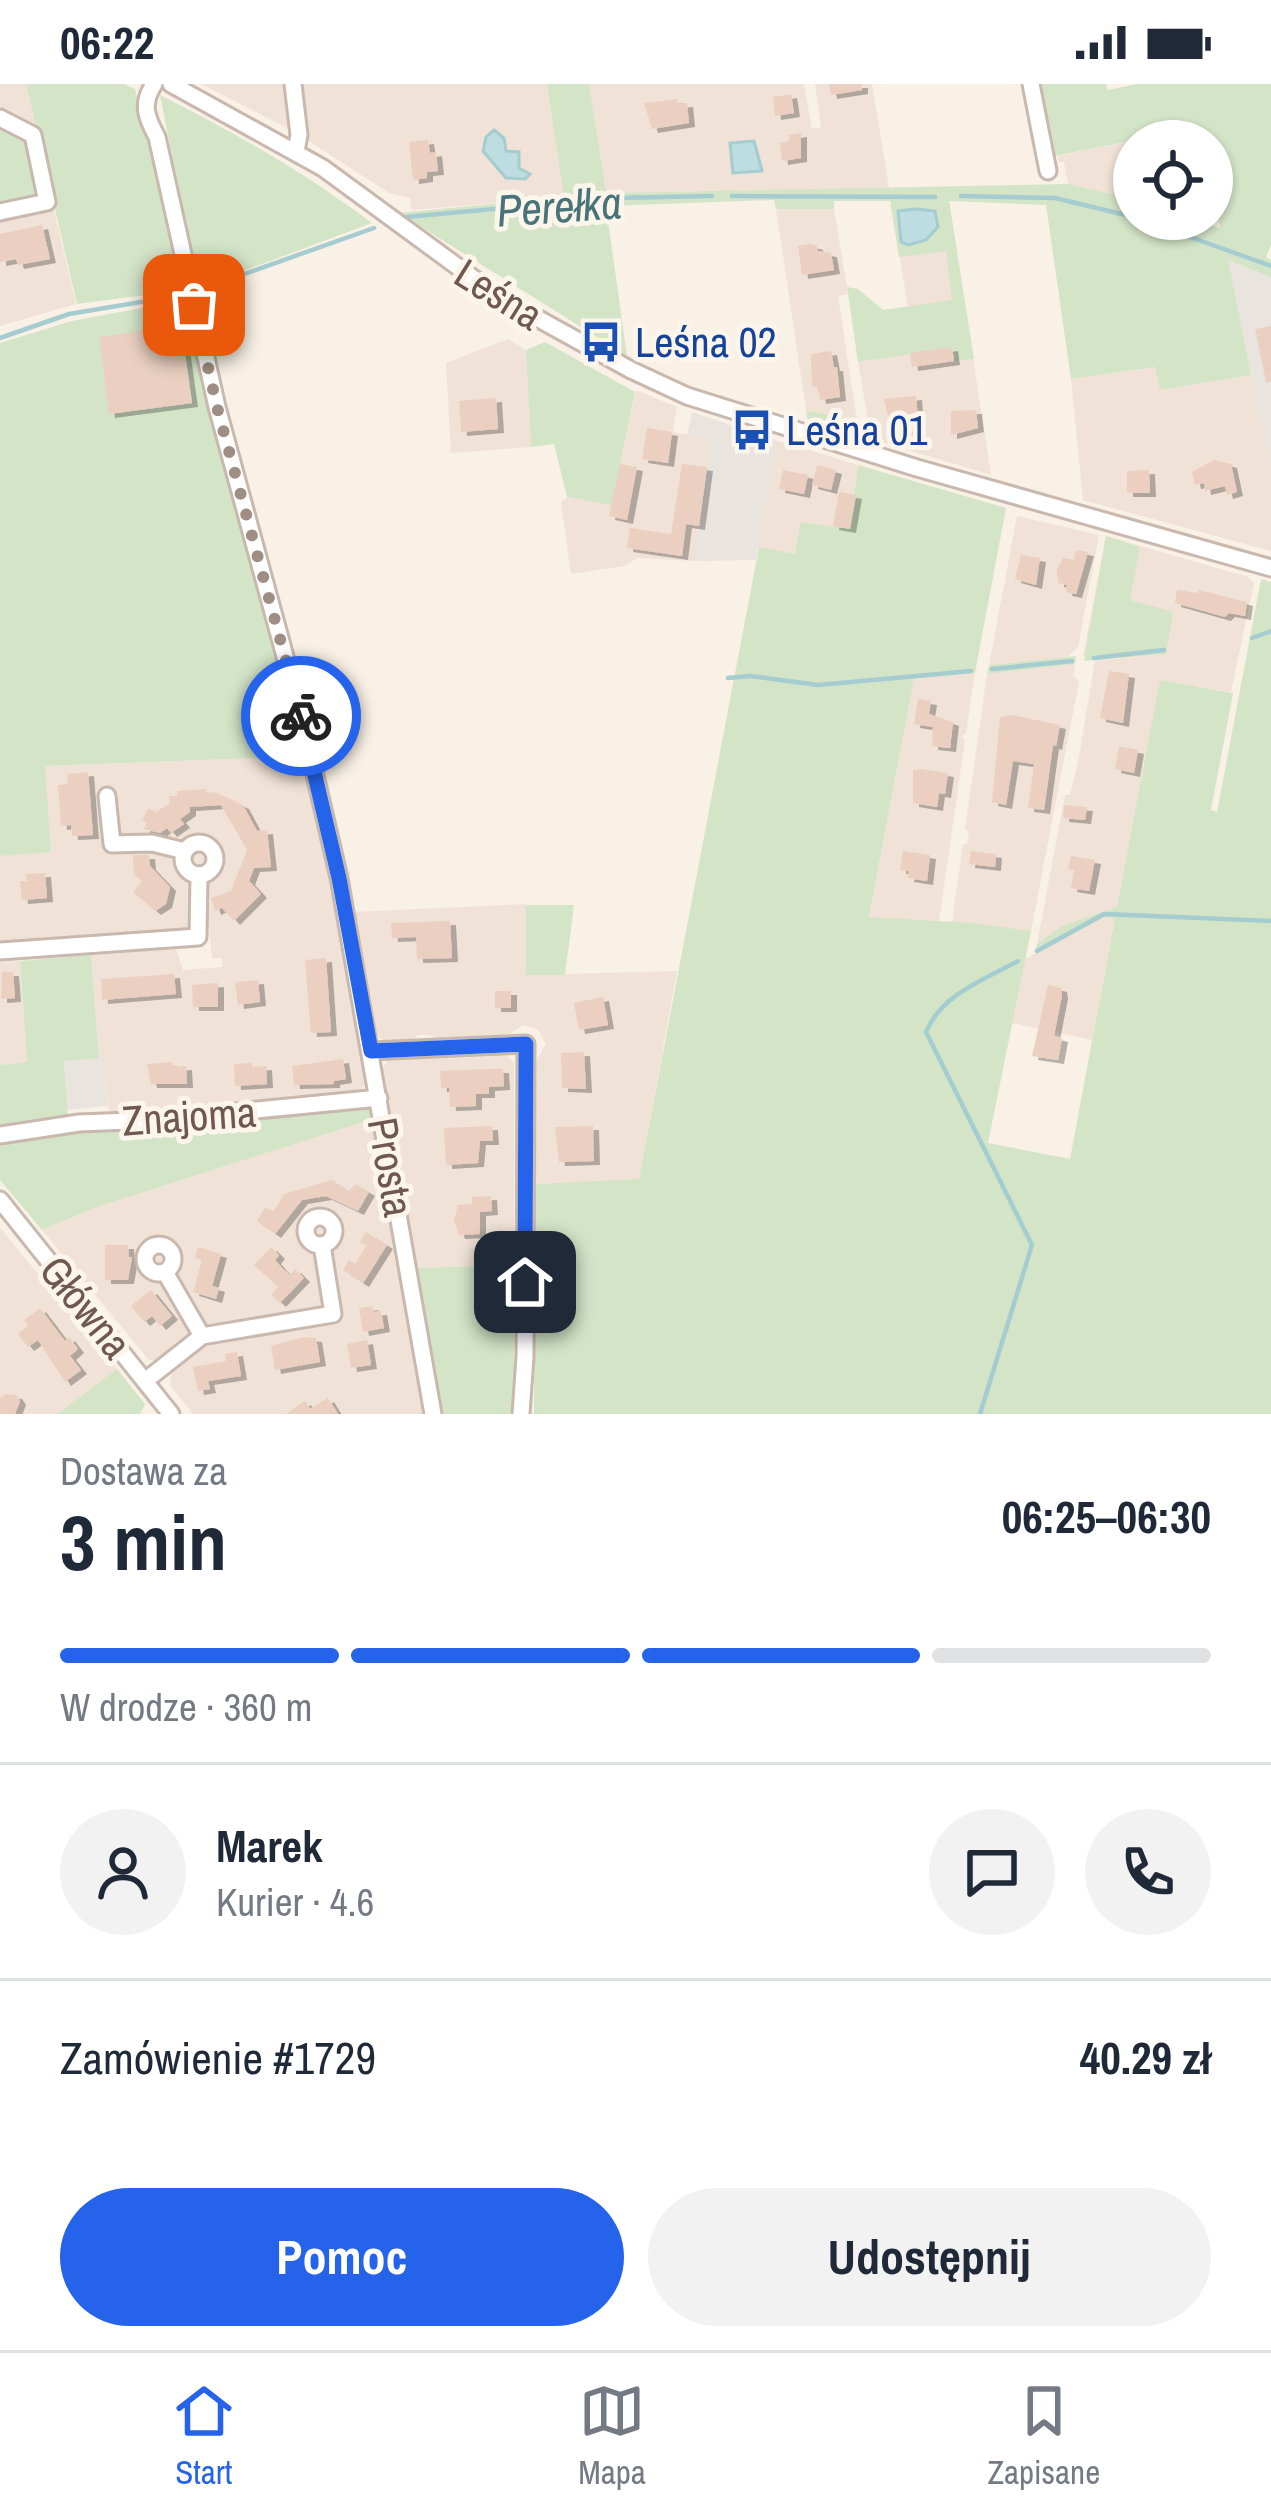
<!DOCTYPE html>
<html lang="pl">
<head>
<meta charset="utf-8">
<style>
	:root { --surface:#fff; --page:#f2f2f3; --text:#1f2937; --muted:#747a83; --line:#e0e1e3; --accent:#2563eb }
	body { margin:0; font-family:"Archivo Narrow",sans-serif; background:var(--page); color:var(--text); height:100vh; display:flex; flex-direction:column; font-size:45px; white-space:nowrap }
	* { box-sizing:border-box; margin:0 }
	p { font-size:39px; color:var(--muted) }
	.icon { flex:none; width:66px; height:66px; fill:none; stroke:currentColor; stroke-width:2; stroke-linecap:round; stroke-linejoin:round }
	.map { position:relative; height:1330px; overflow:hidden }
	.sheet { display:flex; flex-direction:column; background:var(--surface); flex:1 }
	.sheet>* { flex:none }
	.tools { position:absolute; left:1113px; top:36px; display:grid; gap:24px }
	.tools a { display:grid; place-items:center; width:120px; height:120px; border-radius:50%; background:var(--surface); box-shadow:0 3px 9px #0004; font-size:60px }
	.pin { position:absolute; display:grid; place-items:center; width:102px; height:102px; color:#fff; margin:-51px; border-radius:24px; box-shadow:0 6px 18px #0006 }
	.courier { position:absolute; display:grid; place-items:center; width:120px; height:120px; margin:-60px; border:9px solid #2563eb; border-radius:50%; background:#fff; color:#222; box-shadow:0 3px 15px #0007 }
	.head em { font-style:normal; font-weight:700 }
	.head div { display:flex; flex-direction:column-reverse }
	.head { display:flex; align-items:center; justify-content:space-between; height:204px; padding:0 60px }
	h1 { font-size:78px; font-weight:700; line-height:90px }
	.bar { display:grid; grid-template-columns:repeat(4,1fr); gap:18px 12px; align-content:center; height:144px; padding:0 60px }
	.bar i { height:15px; border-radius:9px; background:var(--line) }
	.bar .current { background:var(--accent) }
	.bar p { grid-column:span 4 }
	.line { display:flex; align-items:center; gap:30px; padding:0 60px; border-top:3px solid var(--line) }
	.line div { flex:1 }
	.round { display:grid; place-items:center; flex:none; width:126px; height:126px; border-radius:63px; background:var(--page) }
	.button { display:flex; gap:24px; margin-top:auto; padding:24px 60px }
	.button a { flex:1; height:138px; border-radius:72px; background:var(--accent); color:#fff; font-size:48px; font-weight:700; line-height:138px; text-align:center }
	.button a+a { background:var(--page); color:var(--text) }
	.status { display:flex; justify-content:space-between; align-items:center; height:84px; padding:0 60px; background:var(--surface); direction:ltr }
	.status svg { height:33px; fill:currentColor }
	.tabs { display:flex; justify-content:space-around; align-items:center; height:168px; border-top:3px solid var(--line); background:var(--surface); font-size:33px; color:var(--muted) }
	.tabs a { display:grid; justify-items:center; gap:6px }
	.tabs .current { color:var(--accent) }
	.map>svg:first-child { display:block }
	.residential { fill:#f0e2d6 }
	.industrial { fill:#eae4df }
	.green { fill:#d4e4c7 }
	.water { fill:#bddde0; stroke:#a5ccd0; stroke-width:3 }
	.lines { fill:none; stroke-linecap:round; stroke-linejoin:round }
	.stream { stroke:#a5ccd0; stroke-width:4.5 }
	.building { fill:#ebd0c1; filter:url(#shadow) }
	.minor-casing { stroke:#c9b8ae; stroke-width:21 }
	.minor { stroke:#fff; stroke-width:15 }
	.done { stroke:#9f8e83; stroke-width:12; stroke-dasharray:0 21.6 }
	.route { stroke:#2563eb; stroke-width:15 }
	.labels { text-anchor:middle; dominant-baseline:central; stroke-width:10; stroke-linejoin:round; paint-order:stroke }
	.street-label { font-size:42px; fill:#6f584e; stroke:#fcf5ec }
	.transit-label { font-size:42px; fill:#164399; stroke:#fcf5ec; text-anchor:start }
	.water-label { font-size:45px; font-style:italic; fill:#487378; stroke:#fcf5ec }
</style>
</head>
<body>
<div class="status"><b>06:22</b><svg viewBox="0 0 49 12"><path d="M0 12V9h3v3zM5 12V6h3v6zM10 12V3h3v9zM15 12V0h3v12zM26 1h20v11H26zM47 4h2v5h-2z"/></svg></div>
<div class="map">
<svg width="1271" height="1330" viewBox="0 0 1271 1330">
	<defs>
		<filter id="shadow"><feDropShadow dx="6" dy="4" stdDeviation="0" flood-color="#0004"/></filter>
	</defs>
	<rect width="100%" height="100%" fill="#f9f1e6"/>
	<g class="residential">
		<path d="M0,0H26L36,43L0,26Z"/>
		<path d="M201,0H288L292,31L289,45Z"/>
		<path d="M299,0H547L565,113L412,126L410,114L389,109L306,55Z"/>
		<path d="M589,0H804L812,45L821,43L815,0H872L889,104L605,109Z"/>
		<path d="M1200,43L1203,57H1134V115L1068,100L1064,78H1058V72Z"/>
		<path d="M891,117H949L991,391L871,355L858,278L915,268Z"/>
		<path d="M776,125H834L848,210L838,212L857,337L806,326Z"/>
		<path d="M54,126L76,220L0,242V138Z"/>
		<path d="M508,255L526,266L531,363L451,369L446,279Z"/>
		<path d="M1156,283L1161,306L1251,291L1271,384V467L1083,416L1071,295Z"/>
		<path d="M636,306L677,323L673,348L710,355L696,477L638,474L624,482L571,490L561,418L567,413L612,420Z"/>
		<path d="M777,357L787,359L789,364H803L858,381L850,445L795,470L756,463Z"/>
		<path d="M1017,432L1099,451L1078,563L1067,573L989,581Z"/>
		<path d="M1106,452L1248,493L1254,499L1231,608L1195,602L1151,651L1117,823L1063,841L1037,860L1065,711H1070L1079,673L1095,577L1165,570L1083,572Z"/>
		<path d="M1075,580L1073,592L1079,597L1031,847L952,838L963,760H967L969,747L965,745L987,590Z"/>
		<path d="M975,589L966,649L962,652L965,656L939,837L869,834L914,595Z"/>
		<path d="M305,672L367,998L359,1009L197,1029L109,1028L104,974L99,973L91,871L176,865L183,886L222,883V874H212L209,842L0,858V772L51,767L44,682Z"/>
		<path d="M526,820L527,891L677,887L639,1096L535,1100V979L546,960L538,945L523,941L508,951L434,955L432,951H417L415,955L384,957L376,951L354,828Z"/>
		<path d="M1105,833H1115L1092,956L1012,939L1025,875Z"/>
		<path d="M20,877L27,979L0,981V878Z"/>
		<path d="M507,972L514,979V1181L415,1184L382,985L388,977Z"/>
		<path d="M373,1035L425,1330H193L170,1301L172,1288L163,1277L149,1276L42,1146L97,1123Z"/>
		<path d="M0,1144L117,1285L57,1330H0Z"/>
	</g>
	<g class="industrial">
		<path d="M1227,175L1271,193V384L1251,291Z"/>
		<path d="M692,328L777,357L756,476L696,477L710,355L687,351Z"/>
		<path d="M104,973L108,1022L67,1026L64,976Z"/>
	</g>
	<g class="green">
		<path d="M26,0H124L135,5L184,206L77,220Z"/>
		<path d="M547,0H589L606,109L1068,100L1134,115V135H1193L1220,144L1212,100V57H1203L1200,43L1050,73L1036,0H1106L1108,6L1137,0H1271V161L1266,173L1271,176V193L1228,176L1251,291L1160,306L1155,283L1071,295L1046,121L949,117L974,275L954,277L951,264L858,278L847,203L858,205L883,226L952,216L946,167L899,173L890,117H834V125H776L774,116L606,122L627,272L399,129L564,113Z"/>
		<path d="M160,11C235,49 304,88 372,139L198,204Z"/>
		<path d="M0,44L29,57L40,104L33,114L0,121Z"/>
		<path d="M184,216L207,320L305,672L45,682L51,768L0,772V259L72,237Z"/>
		<path d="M545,258L635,308L612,421L567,413L554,360L531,363L526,266Z"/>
		<path d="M806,326L857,337L859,353L808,338Z"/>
		<path d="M858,381L1006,424L975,589L914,595L869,833L971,839L1031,847L988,1059L1070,1075L1115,834L1105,833L1035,870L1037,860L1063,841L1117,823L1160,596L1233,609L1211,726L1217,728L1261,495L1271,498V1330H534L535,1100L639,1095L759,463L795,470L801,438L850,445Z"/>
		<path d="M1106,452L1140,463L1130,516L1173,528L1166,570L1084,577Z"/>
		<path d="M1076,572L1075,580L987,590L989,581Z"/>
		<path d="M526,821H574L565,891H526Z"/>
		<path d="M91,871L99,974L64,977L68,1035L0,1043V981L27,978L20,877Z"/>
		<path d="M370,1018L373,1035L97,1123L42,1146L0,1096V1058Z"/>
		<path d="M514,1181V1330H439L415,1184Z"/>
		<path d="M117,1285L145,1320L140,1330H57Z"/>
	</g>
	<g class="water">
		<path d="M494,46L504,54L506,67L519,68V84L530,90L525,95L506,94L483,67L486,53Z"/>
		<path d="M754,57L762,87L733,89L730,59Z"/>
		<path d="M916,125L935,127L938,143L926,156L908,161L901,158L898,127Z"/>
	</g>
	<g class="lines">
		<g class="stream">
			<path d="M732,112L935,113"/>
			<path d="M961,112L1055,114L1134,133"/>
			<path d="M406,133L612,114L712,112"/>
			<path d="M1140,135L1271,182"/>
			<path d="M199,206L374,144"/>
			<path d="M0,254L69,230L177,212"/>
			<path d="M1252,554L1271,547"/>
			<path d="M1094,574L1164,566"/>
			<path d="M992,585L1072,577"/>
			<path d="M728,594L750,592L818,601L971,587"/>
			<path d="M1037,867L1104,830L1271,837"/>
			<path d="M980,1330L1032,1161L926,948C942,910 984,896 1018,877"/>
		</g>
	</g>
	<g class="building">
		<path d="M829,0H862V6L831,11Z"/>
		<path d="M791,10L794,29L775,32L773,13Z"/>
		<path d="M677,15L678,20L687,19L689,39L652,45L644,19Z"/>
		<path d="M801,49V74L782,77L780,59L789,57V51Z"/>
		<path d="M428,56L430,69L436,68L438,87L427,88V94L413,96L409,58Z"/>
		<path d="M42,141L50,175L18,181L16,175L0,178V150Z"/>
		<path d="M810,160L817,162L818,167L831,169L834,186L802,191L798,162Z"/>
		<path d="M181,241L192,319L109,330L99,253Z"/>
		<path d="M1271,242V298H1266L1255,245Z"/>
		<path d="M952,263L954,277L912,283L910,269Z"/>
		<path d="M831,267L834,283H837L840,313L820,316L818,303H812L811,270Z"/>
		<path d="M916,312L919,347L892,350L884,315Z"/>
		<path d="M496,314L498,345L461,348L459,317Z"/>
		<path d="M976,326L978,344L951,351V327Z"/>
		<path d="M647,344L672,348L668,379L642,375Z"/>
		<path d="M1214,376L1231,380L1237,408L1227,411L1225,402L1205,407L1204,399L1195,401L1192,388Z"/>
		<path d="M620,380L637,383L627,436L609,432Z"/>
		<path d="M682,380L707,383L699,442L686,440L682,472L627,464L630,444L671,450Z"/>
		<path d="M817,381L836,386L831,406L812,401Z"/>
		<path d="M783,386L808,391L804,410L779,405Z"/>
		<path d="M1149,386L1150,409H1127V387Z"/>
		<path d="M839,408L856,411L850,445L833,442Z"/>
		<path d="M1076,466L1088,468L1076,510L1066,508L1067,501L1058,499L1057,485L1063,474L1074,476Z"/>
		<path d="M1021,471L1040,474L1036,501L1015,495Z"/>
		<path d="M1177,506L1198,509L1199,506L1247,518L1245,532L1229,529L1225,533L1175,519Z"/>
		<path d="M1109,587L1129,590L1123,639L1100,634Z"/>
		<path d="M918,615L931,617L929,630L953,638L950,664L932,662L933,643L914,640Z"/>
		<path d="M1012,631L1060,641L1056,662L1053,661L1044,726L1028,724L1034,680L1013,677L1006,721L992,718L1000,633Z"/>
		<path d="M1119,662L1138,666L1134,689L1115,685Z"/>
		<path d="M921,685L948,689L945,710L939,709L937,723L913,719V686Z"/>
		<path d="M88,688L93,751L72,752L71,741L61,742L58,701L68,700L67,690Z"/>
		<path d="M206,705V709L215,708L243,721L257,747L267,746L271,783L254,784L249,797L261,810L234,837L222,824L215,827L211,814L231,807L247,766L221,721L190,723V728L180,735L184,740L171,749L167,744L160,749L144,745L147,738L142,736L148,724L156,728L170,719L169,712H177V707Z"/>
		<path d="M1064,721L1087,723L1085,736L1063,734Z"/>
		<path d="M903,767L930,771L927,797L908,794L909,787L900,786Z"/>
		<path d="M971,767L996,770L995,783L969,780Z"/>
		<path d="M133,771H149L150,782L170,803L166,820L155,827L133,808L142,797L134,791Z"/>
		<path d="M1071,772L1095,776L1089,807L1071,804L1074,786L1068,785Z"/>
		<path d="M45,789L47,814L22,816L20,797H27L26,790Z"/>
		<path d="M450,837L452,874L417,875L416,853L392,854L391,839Z"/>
		<path d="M326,874L331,948L311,949L305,876Z"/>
		<path d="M2,888H13L15,914L1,915Z"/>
		<path d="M174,890L176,910L102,916L101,895Z"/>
		<path d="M258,896L260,918L238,921L235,898Z"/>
		<path d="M218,899V923H193L192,901Z"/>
		<path d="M1048,901L1061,904L1062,911L1054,952L1062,954L1058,976L1032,972Z"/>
		<rect x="495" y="907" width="16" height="17"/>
		<path d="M603,913L608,941L579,946L574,919Z"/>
		<path d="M584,968L586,1005L562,1004L561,969Z"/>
		<path d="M343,975L346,995L334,997V1000L294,1001L292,982Z"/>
		<path d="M172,978L173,983L186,982L187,1000H151L147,980Z"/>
		<path d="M252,979V983L266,982L267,1000L235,1002L234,980Z"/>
		<path d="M488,985H503L504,1002L489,1003V1010H476V1022L450,1023L449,1004H441L440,987Z"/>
		<path d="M492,1042L493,1057H480L478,1079L446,1081L444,1044Z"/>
		<path d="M593,1042L594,1077L559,1078L555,1043Z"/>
		<path d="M332,1096L349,1107L356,1100L369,1108L358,1127L326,1112L302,1116L275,1150L257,1137L265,1124L274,1127L284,1110Z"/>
		<path d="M491,1112L492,1127L480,1128V1150L459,1151L454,1136L458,1121L472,1120V1113Z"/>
		<path d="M366,1148L387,1161L363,1199L343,1186L349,1176L355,1180L366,1162L360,1158Z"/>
		<path d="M105,1161H128L129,1173H132L128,1196H105Z"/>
		<path d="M198,1163L221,1170L212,1202L219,1204L216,1215L193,1208L202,1176L195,1174Z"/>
		<path d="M271,1163L279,1171L275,1176L282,1184L290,1191L295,1185L304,1194L280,1219L271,1211L278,1203L254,1181Z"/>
		<path d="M151,1206L172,1232L160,1242L152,1232L144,1238L131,1222Z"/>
		<path d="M372,1222L373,1228L381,1227L384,1244L363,1248L359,1224Z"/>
		<path d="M40,1224L65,1257L69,1253L78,1265L70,1272L81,1286L65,1298L38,1256L28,1263L18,1250L28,1242L24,1236Z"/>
		<path d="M304,1253L316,1254L320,1278L275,1286L271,1262Z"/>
		<path d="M367,1256L371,1281L351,1284L347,1260Z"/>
		<path d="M237,1268L241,1292L208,1297L210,1305L198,1307L193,1283L226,1277L225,1270Z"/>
		<path d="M6,1310L16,1311L20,1317L15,1330H0V1314Z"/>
		<path d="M328,1314L338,1330H286L305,1317L310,1325Z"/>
	</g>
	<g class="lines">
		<g class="minor-casing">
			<g id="minor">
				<path d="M154,0C141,20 146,33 157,53L217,323L301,631L339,794L433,1330"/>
				<path d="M171,0L323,84L499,213L631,286L687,312L917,384L1271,484"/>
				<path d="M293,0L299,51L296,67"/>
				<path d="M1031,0L1048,87"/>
				<path d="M0,34L33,51L47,118L0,128"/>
				<path d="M107,712L112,760L152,759L185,767"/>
				<circle cx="199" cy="775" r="16"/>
				<path d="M0,867L198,853L199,791"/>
				<path d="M371,967L526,960L525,1273L521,1330"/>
				<path d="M0,1051L79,1039L156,1036L379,1014"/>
				<path d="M0,1116L171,1330"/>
				<circle cx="320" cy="1147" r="14"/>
				<circle cx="159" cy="1175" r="14"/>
				<path d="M165,1188L202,1252"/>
				<path d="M145,1297L202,1252L333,1230L322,1161"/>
			</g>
		</g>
		<use href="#minor" class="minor"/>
	</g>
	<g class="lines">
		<path class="done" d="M194,221L217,323L301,632"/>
		<path class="route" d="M301,632L339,794L371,967L526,960L525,1198"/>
	</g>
	<defs>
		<g id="bus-bare" transform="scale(3.24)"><path d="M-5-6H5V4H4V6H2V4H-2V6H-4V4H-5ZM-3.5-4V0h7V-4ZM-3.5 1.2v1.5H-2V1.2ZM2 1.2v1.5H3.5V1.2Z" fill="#1a4fb4" stroke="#fcf5ec" stroke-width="2.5" paint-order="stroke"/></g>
	</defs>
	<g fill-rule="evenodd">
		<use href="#bus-bare" x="601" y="258"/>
		<use href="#bus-bare" x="752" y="346"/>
	</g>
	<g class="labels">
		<g class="street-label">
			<text transform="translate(499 210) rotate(32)">Leśna</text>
			<text transform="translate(189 1032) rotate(-4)">Znajoma</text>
			<text transform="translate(391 1083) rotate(80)">Prosta</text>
			<text transform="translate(86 1223) rotate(51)">Główna</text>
		</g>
		<g class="transit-label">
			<text x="635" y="258">Leśna 02</text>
			<text x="786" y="346">Leśna 01</text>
		</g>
		<g class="water-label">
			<text transform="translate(559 122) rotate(-4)">Perełka</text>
		</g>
	</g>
</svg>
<div class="tools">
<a><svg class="icon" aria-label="locate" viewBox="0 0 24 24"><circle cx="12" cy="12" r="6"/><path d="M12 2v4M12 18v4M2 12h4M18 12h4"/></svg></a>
</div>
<div class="pin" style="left:194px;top:221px;background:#ea580c"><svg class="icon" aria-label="bag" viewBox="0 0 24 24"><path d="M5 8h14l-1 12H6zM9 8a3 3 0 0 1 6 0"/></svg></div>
<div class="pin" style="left:525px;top:1198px;background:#1f2937"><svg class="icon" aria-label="home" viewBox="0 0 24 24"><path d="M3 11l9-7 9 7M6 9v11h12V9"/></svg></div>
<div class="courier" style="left:301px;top:632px"><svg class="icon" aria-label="bike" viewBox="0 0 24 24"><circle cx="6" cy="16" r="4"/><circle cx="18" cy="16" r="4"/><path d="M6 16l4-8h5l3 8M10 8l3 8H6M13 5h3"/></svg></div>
</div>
<section class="sheet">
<div class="head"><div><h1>3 min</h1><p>Dostawa za</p></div><em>06:25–06:30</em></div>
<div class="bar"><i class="current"></i><i class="current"></i><i class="current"></i><i></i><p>W drodze · 360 m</p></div>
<div class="line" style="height:216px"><a class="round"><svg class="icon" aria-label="person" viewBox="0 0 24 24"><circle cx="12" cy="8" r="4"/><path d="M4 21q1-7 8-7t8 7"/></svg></a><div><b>Marek</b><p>Kurier · 4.6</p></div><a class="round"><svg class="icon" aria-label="chat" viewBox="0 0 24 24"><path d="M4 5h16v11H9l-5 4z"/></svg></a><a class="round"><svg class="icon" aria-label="phone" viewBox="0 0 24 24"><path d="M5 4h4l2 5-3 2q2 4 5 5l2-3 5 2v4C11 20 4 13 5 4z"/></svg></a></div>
<div class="line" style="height:156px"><div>Zamówienie #1729</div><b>40.29 zł</b></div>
<div class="button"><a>Pomoc</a><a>Udostępnij</a></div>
</section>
<nav class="tabs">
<a class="current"><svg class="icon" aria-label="home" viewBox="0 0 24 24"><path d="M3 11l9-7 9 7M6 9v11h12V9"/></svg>Start</a>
<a><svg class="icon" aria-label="map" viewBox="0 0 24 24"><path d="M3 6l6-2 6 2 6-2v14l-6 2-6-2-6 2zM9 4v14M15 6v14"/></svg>Mapa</a>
<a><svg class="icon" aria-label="saved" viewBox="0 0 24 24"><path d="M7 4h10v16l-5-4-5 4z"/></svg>Zapisane</a>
</nav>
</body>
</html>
